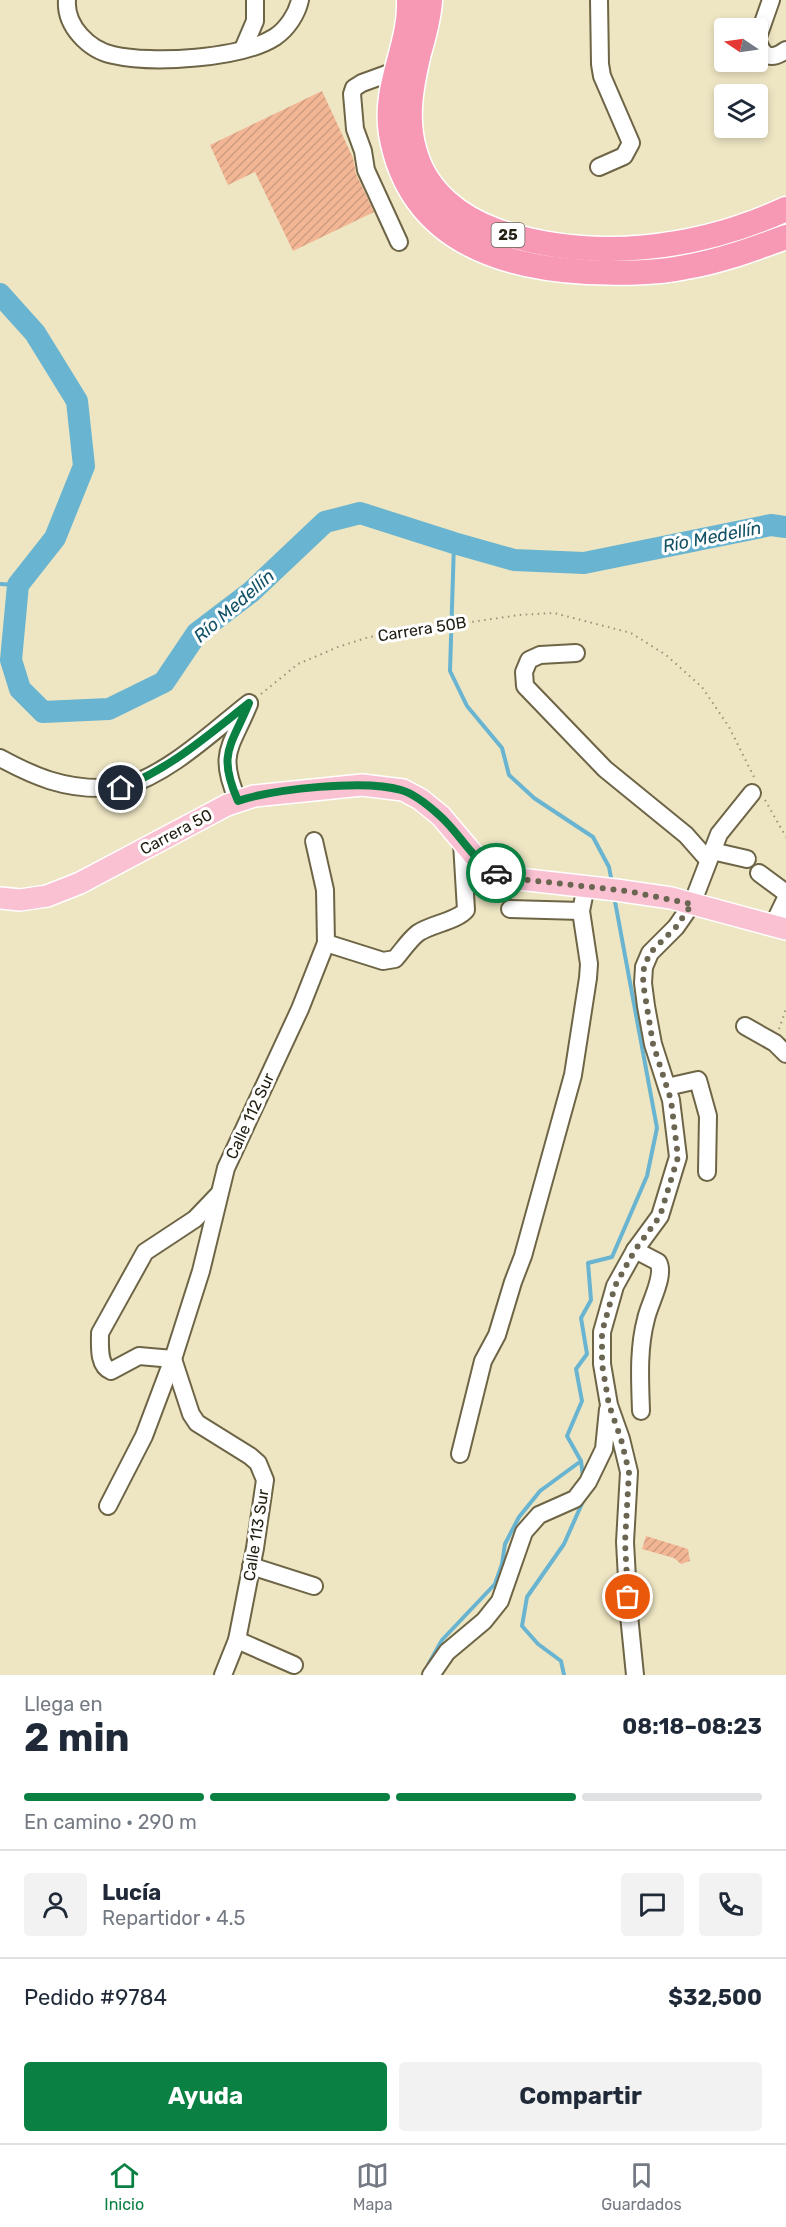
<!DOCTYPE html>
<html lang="es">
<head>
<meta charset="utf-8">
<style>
	:root { --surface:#fff; --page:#f2f2f3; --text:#1f2937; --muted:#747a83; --line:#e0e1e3; --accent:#0b8043 }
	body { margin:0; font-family:Rubik,sans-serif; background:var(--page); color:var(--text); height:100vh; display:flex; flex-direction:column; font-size:22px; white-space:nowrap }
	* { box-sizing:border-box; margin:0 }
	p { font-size:20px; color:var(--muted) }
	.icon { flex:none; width:33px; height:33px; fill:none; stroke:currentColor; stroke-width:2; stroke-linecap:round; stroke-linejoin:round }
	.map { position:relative; height:1675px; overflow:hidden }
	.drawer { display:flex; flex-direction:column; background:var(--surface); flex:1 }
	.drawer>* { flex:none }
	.needle { width:39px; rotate:283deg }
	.tools { position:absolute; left:714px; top:18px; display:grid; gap:12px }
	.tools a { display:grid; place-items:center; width:54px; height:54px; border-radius:6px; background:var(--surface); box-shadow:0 3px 9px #0003; font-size:30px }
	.pin { position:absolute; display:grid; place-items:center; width:51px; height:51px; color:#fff; margin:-26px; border:3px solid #fff; border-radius:50%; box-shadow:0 2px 6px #0007 }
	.courier { position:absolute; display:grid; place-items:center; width:60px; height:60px; margin:-30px; border:4px solid #0b8043; border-radius:50%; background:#fff; color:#222; box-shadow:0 2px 8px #0007 }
	.headline em { font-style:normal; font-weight:700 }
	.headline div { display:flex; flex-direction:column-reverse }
	.headline { display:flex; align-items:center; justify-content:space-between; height:102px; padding:0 24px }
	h1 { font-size:39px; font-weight:700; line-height:45px }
	.bar { display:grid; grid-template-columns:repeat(4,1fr); gap:9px 6px; align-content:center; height:72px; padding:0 24px }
	.bar i { height:8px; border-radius:4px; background:var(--line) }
	.bar .active { background:var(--accent) }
	.bar p { grid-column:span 4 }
	.line { display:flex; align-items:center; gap:15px; padding:0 24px; border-top:2px solid var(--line) }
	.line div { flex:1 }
	.round { display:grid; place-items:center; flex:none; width:63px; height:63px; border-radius:6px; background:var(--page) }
	.action { display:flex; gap:12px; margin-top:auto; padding:12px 24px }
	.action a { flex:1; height:69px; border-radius:6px; background:var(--accent); color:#fff; font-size:24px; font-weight:700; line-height:69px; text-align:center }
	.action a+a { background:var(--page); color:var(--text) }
	.tabs { display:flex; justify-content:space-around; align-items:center; height:84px; border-top:2px solid var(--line); background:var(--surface); font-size:16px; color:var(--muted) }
	.tabs a { display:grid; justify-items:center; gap:3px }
	.tabs .active { color:var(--accent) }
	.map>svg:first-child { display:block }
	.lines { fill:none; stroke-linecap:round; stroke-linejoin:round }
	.stream { stroke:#69b4d0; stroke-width:4 }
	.river { stroke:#69b4d0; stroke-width:22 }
	.building { fill:url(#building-hatch) }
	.minor-casing { stroke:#6d6546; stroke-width:20 }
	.major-casing { stroke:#fff; stroke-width:24 }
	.highway-casing { stroke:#fff; stroke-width:27 }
	.path { stroke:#989279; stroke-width:2; stroke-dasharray:1.5 4.5; stroke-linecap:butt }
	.minor { stroke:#fff; stroke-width:16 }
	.major { stroke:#fac1d3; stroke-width:21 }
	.highway { stroke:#f798b5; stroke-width:24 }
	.done { stroke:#6b6651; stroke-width:6; stroke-dasharray:0 10.8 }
	.route { stroke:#0b8043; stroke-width:8 }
	.labels { text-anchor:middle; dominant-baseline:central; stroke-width:6; stroke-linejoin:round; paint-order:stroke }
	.shield { fill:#fff; stroke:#66645a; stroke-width:1.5 }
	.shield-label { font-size:15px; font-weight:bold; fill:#242114 }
	.street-label { font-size:16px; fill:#242114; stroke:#fff }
	.water-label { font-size:18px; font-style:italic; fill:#135266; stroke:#fff }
</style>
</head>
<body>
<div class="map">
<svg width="786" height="1675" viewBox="0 0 786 1675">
	<defs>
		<pattern id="building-hatch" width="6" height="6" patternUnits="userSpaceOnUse" patternTransform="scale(1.5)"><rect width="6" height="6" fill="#f3b695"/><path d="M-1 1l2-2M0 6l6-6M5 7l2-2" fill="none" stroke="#d09c80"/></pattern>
	</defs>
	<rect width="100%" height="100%" fill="#eee6c3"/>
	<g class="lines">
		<g class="stream">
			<path d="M454,543L450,671L467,706L502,748L509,775L534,798L593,837L609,867L612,883"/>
			<path d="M0,584L18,585"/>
			<path d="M581,1461L583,1477"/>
			<path d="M428,1665L442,1640L495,1584L502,1564L505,1544L519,1517L540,1491L581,1461L567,1436L582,1401L576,1369L587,1354L581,1318L591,1300L588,1263L612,1257L647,1176L657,1128L614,896"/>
			<path d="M564,1675L561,1661L538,1644L522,1626L527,1597L564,1544L584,1499"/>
		</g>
		<path class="river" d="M0,294L35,333L77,401L84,466L55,538L18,585L11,660L20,689L43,712L109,709L164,682L197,633L251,592L325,522L360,513L454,543L514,560L584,563L771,525L786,527"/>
	</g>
	<g class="building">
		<path d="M322,91L353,158L356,174L374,212L293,251L255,172L228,185L210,145Z"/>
		<path d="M646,1536L688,1549L690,1561L681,1564L674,1558L642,1549Z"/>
	</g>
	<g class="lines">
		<g class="minor-casing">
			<g id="minor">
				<path d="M67,0C65,26 89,50 113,55C152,64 241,59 275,37C287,29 297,14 300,0"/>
				<path d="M599,0L600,64L602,76L631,143L624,156L599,167"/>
				<path d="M758,37L771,0"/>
				<path d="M758,41C763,58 772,60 786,50"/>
				<path d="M243,49L255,21V0"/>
				<path d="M395,71L362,83L354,88L352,94L355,129L363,151L366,170L399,242"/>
				<path d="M576,653L540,655L529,660L524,672L525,686L605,769L686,835L708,860"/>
				<path d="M0,758C35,777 64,789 105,788C111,788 117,789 123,787C169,774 212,732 249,703"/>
				<path d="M238,801C217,753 231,748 249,704"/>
				<path d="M314,841L325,890L326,943"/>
				<path d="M712,851L747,859"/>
				<path d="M759,873L786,893"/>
				<path d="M510,909L581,911"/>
				<path d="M773,925L786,898"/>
				<path d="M745,1026L775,1043L786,1054"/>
				<path d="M667,1087L698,1080L708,1116L707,1172"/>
				<path d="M635,1250L658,1262C666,1275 649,1304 646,1319C638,1349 640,1380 641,1411"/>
				<path d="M173,1359L191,1414L197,1423L250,1456L258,1463L265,1480L255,1548L237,1640L223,1675"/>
				<path d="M173,1359L139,1356L111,1371C98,1366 100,1346 100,1333L145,1252L195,1219L218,1195"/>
				<path d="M460,1454L483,1361L497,1335L513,1282L523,1256L573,1075L588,978L589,964L581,911L586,886"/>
				<path d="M108,1506L144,1436L173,1359L201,1271L226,1168L300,1009L326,943L383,961L395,959C402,951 409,940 418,933C431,924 457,921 466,910L462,843"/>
				<path d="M251,1566L314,1586"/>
				<path d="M237,1640L294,1665"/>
				<path d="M431,1675L447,1652L484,1621L500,1601L524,1532L539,1515L575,1499L588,1482L604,1449L608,1409"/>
				<path d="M635,1675L629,1615L625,1542L629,1472L621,1439L609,1405L602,1364V1332L615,1286L635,1250L660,1216L678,1157L671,1100L653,1044L646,1006L643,983L644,967L650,953L676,927L692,904L719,834L752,793"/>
			</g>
		</g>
		<g class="major-casing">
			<path id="major" d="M0,898L20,900L47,896L80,883L227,805L254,796L362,785L403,790L420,799L441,816L483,866L500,875L519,879L616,890L671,898L786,929"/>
		</g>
		<g class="highway-casing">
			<g id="highway">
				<path d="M409,0C411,46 383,85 391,134C409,236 494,267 587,272C620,273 653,274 686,267C721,261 753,249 786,237"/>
				<path d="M430,0C429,19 424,35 419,53C411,86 405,120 415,152C426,192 460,218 497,231C591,263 697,250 786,209"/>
			</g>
		</g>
		<g class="path">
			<path d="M261,694L298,664L338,647L369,637L519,615L554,613L631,633L666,655L702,687L729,727L755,779"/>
			<path d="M765,800L786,837"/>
			<path d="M779,1029L786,1009"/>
		</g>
		<use href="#minor" class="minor"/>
		<use href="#major" class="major"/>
		<use href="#highway" class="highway"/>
	</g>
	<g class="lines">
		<path class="done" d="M496,873L519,879L627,891L692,904L676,927L650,953L644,967L643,983L653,1044L671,1100L678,1157L660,1216L635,1250L615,1286L602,1332V1364L609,1405L621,1439L629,1472L625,1542L628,1597"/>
		<path class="route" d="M121,788C171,768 207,736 249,703C231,747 217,753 238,801C274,789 365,779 401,790C415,794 428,805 439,815C460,833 471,859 496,873"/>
	</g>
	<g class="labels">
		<rect class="shield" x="491.5" y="223" width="33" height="24" rx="4.5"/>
		<g class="shield-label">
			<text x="508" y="235">25</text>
		</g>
		<g class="street-label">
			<text transform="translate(422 629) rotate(-9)">Carrera 50B</text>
			<text transform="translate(176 832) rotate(-28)">Carrera 50</text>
			<text transform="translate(250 1116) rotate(-65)">Calle 112 Sur</text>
			<text transform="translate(256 1535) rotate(-81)">Calle 113 Sur</text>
		</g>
		<g class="water-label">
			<text transform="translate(712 537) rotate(-11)">Río Medellín</text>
			<text transform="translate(234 606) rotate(-41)">Río Medellín</text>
		</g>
	</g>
</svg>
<div class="tools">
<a><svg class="needle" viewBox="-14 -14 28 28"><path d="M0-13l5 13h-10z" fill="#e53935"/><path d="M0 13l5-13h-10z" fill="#747a83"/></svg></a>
<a><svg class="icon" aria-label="layers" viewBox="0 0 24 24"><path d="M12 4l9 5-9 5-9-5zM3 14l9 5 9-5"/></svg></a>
</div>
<div class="pin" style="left:628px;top:1597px;background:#ea580c"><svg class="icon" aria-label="bag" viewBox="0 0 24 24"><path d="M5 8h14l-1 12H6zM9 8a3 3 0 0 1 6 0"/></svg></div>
<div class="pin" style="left:121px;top:788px;background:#1f2937"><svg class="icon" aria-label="home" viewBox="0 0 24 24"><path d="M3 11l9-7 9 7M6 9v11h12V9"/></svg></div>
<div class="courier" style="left:496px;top:873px"><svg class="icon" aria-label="car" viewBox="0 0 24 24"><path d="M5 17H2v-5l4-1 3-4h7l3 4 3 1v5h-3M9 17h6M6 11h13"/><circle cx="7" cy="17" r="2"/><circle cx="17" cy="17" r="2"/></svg></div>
</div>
<section class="drawer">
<div class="headline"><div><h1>2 min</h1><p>Llega en</p></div><em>08:18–08:23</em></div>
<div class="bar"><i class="active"></i><i class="active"></i><i class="active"></i><i></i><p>En camino · 290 m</p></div>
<div class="line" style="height:108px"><a class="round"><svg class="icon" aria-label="person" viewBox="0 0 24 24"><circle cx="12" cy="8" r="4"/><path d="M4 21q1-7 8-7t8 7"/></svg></a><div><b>Lucía</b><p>Repartidor · 4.5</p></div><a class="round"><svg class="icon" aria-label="chat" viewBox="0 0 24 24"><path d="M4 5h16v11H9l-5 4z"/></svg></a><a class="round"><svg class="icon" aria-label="phone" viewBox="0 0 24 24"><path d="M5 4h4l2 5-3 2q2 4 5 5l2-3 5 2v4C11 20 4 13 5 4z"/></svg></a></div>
<div class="line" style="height:78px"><div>Pedido #9784</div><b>$32,500</b></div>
<div class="action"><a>Ayuda</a><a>Compartir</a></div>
</section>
<nav class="tabs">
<a class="active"><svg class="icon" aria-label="home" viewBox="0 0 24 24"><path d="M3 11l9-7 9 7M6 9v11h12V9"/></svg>Inicio</a>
<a><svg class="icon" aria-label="map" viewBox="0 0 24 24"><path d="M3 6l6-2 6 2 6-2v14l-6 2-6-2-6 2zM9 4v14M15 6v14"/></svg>Mapa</a>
<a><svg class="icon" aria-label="saved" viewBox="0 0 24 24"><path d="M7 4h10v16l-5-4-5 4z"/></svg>Guardados</a>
</nav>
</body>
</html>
